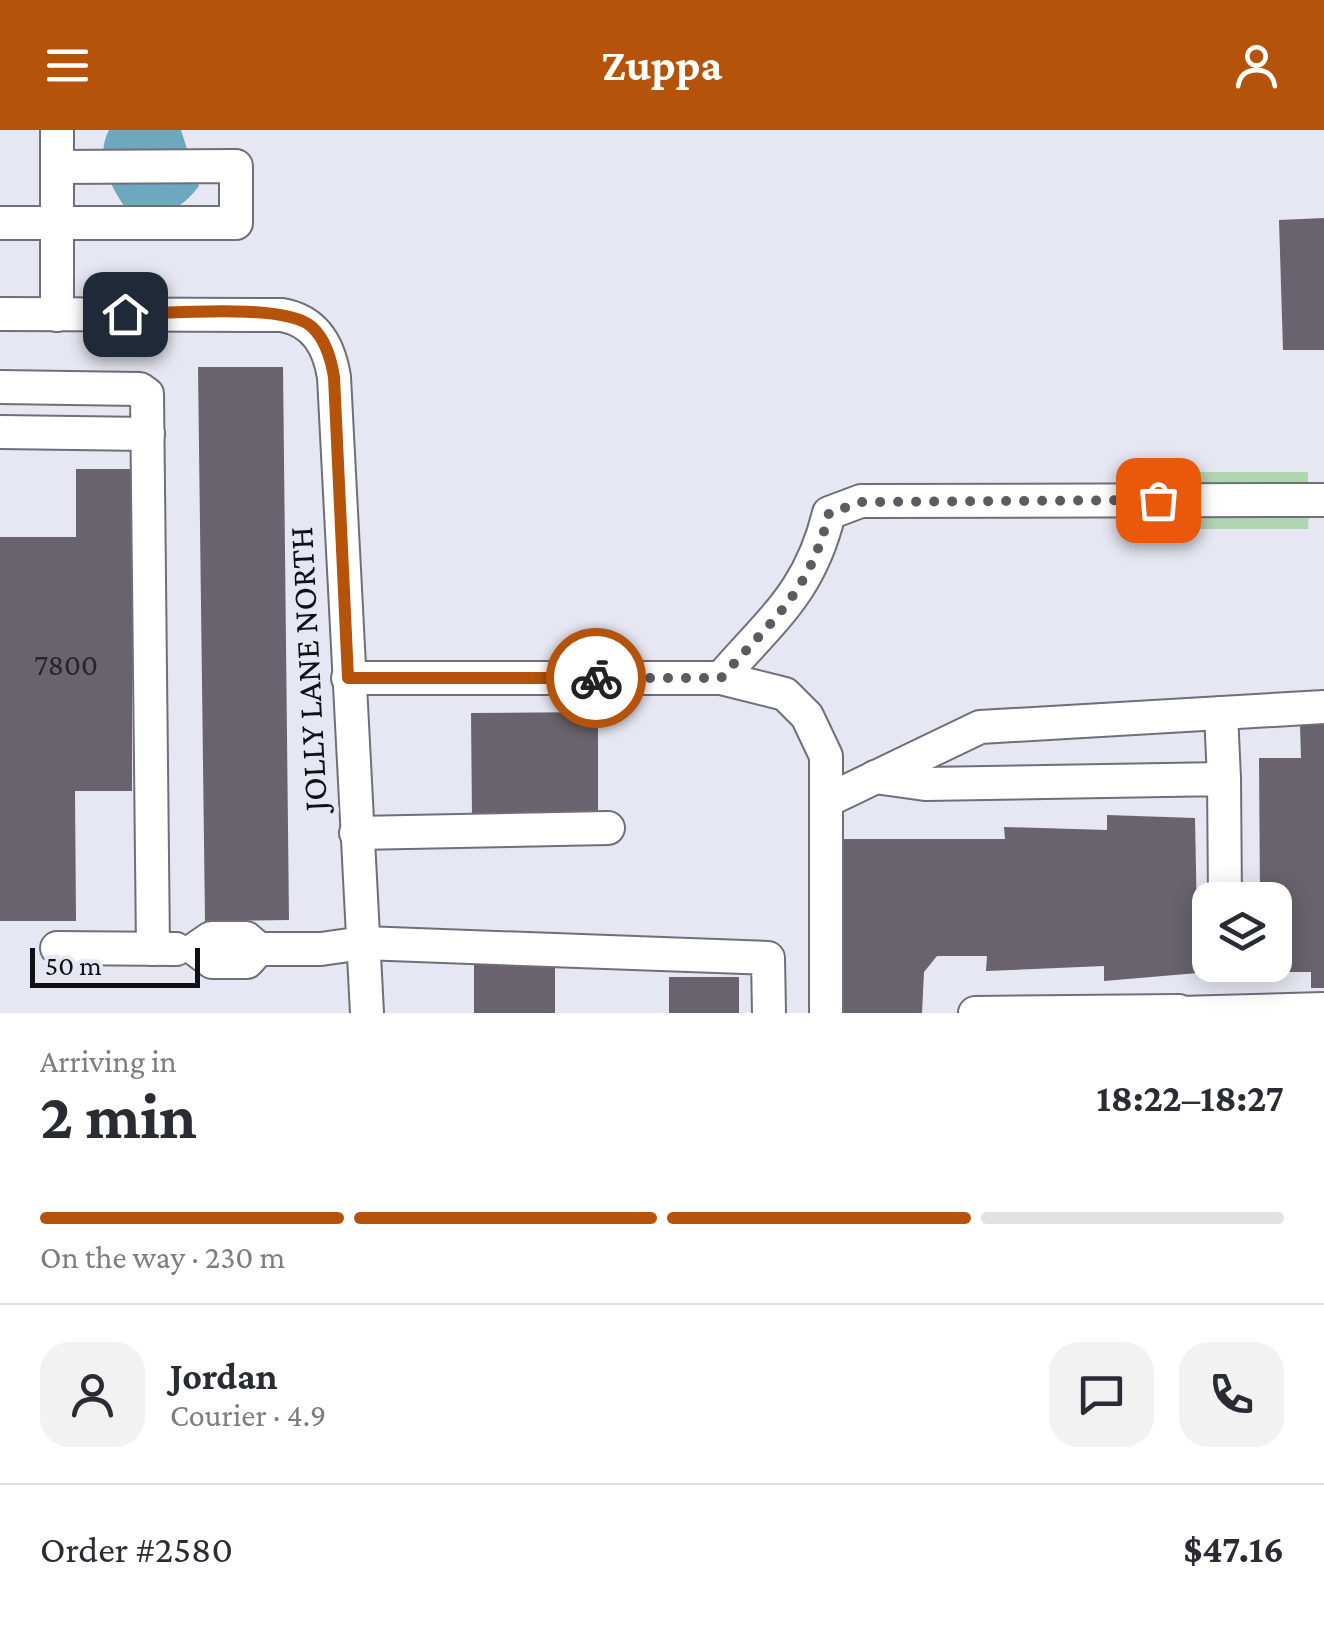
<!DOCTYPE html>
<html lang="en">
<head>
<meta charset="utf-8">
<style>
	:root { --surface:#fff; --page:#f2f2f3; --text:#2b2b33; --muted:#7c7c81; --line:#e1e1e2; --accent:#b45309 }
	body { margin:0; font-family:"Crimson Pro",serif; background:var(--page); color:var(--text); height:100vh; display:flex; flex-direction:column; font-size:38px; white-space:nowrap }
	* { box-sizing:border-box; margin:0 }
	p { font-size:32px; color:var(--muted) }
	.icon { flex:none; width:55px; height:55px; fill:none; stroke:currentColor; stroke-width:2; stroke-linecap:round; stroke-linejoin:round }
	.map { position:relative; height:883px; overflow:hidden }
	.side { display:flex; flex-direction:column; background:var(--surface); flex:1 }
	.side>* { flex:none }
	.buttons { position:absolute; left:1192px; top:752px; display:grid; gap:20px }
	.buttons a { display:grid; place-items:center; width:100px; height:100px; border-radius:20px; background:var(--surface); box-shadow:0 5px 25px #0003; font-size:50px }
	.scale { position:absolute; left:30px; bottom:25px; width:170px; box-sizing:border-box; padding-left:10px; border:5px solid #111014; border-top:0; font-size:28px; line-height:35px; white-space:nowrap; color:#111014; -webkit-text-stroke:8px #e7e7f3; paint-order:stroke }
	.pin { position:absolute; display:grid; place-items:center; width:85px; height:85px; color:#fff; margin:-42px; border-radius:20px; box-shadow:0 5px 15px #0006 }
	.courier { position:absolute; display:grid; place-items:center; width:100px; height:100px; margin:-50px; border:8px solid #b45309; border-radius:50%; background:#fff; color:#222; box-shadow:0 2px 12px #0007 }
	.summary em { font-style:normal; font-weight:700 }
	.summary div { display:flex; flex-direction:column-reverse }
	.summary { display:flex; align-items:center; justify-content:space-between; height:170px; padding:0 40px }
	h1 { font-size:65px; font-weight:700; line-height:75px }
	.bar { display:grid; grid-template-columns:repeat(4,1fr); gap:15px 10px; align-content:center; height:120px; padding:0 40px }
	.bar i { height:12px; border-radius:8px; background:var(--line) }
	.bar .current { background:var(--accent) }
	.bar p { grid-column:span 4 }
	.line { display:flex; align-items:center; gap:25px; padding:0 40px; border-top:2px solid var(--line) }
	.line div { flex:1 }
	.round { display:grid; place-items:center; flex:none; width:105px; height:105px; border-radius:30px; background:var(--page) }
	header { display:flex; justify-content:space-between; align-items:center; height:130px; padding:0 40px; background:var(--accent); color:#fff; font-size:45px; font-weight:700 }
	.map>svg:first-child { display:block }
	.green { fill:#b0d5b1 }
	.water { fill:#6ea8bf }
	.building { fill:#68636c }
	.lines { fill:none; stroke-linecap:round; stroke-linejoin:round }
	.minor-casing { stroke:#6f6f79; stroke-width:36 }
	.minor { stroke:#fff; stroke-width:32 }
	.done { stroke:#5c5b62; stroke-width:10; stroke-dasharray:0 18 }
	.route { stroke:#b45309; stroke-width:12 }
	.labels { text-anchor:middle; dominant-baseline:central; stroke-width:10; stroke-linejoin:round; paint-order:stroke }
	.number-label { font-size:30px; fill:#27252a }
	.street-label { font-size:35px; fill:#111014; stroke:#e7e7f3 }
</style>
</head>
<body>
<header><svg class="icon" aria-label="menu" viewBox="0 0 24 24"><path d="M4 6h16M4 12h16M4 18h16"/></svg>Zuppa<svg class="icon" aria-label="person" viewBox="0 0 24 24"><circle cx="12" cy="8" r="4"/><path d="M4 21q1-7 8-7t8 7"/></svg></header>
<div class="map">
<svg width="1324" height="883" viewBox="0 0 1324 883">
	<rect width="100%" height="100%" fill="#e7e7f3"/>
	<g class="green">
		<path d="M1170,342H1308V357L1170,355Z"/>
		<path d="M1167,383H1309L1308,399H1168Z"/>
	</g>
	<path class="water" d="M109,0H181L199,56C175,87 159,85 124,76C109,53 95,27 109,0Z"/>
	<g class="building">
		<path d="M1324,88V220H1283L1279,90Z"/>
		<path d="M198,237H283L289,790L205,791Z"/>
		<path d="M76,339H132V661H75L76,791H0V407H76Z"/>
		<path d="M598,582V685L472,687L471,583Z"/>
		<path d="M1300,594H1324V858H1311V842H1261V835H1275V770H1260L1259,628H1301Z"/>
		<path d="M1107,685L1195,688L1198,843L1104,851V836L986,841L987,826H937L924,842L922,883H835L834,709H1005L1004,697L1107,700Z"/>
		<path d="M555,831V883H474V832Z"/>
		<rect x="669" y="847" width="70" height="36"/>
	</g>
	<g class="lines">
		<g class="minor-casing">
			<g id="minor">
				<path d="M57,0V37L236,36V93H57V185"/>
				<path d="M0,93H57V37"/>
				<path d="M0,184L282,185C315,191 329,216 334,247L367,883"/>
				<path d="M0,257L140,259L147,264L153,819"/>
				<path d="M0,302L148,304"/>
				<path d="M348,548H721L785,564L807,586L826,626V883"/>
				<path d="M721,548C772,489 810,462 829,383L861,371L1324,370"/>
				<path d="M1221,583L1224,649"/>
				<path d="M875,647L925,654L1224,649L1225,769"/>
				<path d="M826,671L980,597L1324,577"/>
				<path d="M356,703L608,698"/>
				<path d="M57,818L176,819"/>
				<path d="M259,819L247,832H212L195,819L211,808H246L259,819H321L363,813L768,828L769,883"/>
				<path d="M975,883L1179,881"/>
				<path d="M1179,883L1324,879"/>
			</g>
		</g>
		<use href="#minor" class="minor"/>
	</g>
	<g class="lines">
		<path class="done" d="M596,548H721C773,489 810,462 829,383L862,372L1158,370"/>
		<path class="route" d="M125,184C164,184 285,172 312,197C326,210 331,229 334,247L348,548H596"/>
	</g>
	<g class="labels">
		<g class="number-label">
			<text x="66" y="534">7800</text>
		</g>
		<g class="street-label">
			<text transform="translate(308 539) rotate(-93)">JOLLY LANE NORTH</text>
		</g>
	</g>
</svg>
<div class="buttons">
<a><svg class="icon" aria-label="layers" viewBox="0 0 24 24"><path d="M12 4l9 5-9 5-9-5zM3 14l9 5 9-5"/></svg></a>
</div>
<div class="scale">50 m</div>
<div class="pin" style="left:1158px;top:370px;background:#ea580c"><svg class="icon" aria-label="bag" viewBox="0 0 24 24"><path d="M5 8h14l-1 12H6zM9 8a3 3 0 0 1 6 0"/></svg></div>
<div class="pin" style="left:125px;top:184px;background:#1f2937"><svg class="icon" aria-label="home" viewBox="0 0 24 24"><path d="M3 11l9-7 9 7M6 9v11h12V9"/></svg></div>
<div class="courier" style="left:596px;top:548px"><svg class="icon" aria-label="bike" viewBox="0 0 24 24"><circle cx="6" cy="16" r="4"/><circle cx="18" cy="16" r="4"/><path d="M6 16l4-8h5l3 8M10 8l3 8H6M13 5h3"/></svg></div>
</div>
<section class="side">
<div class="summary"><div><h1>2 min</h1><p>Arriving in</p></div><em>18:22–18:27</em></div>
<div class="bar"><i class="current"></i><i class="current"></i><i class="current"></i><i></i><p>On the way · 230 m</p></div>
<div class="line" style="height:180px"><a class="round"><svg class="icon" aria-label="person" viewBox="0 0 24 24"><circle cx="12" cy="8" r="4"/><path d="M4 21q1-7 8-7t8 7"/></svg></a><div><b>Jordan</b><p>Courier · 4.9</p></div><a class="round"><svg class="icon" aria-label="chat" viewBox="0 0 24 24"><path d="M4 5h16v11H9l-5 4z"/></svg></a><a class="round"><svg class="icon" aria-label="phone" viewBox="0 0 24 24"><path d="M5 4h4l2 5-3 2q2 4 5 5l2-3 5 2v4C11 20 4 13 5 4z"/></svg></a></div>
<div class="line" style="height:130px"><div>Order #2580</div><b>$47.16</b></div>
</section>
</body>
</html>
